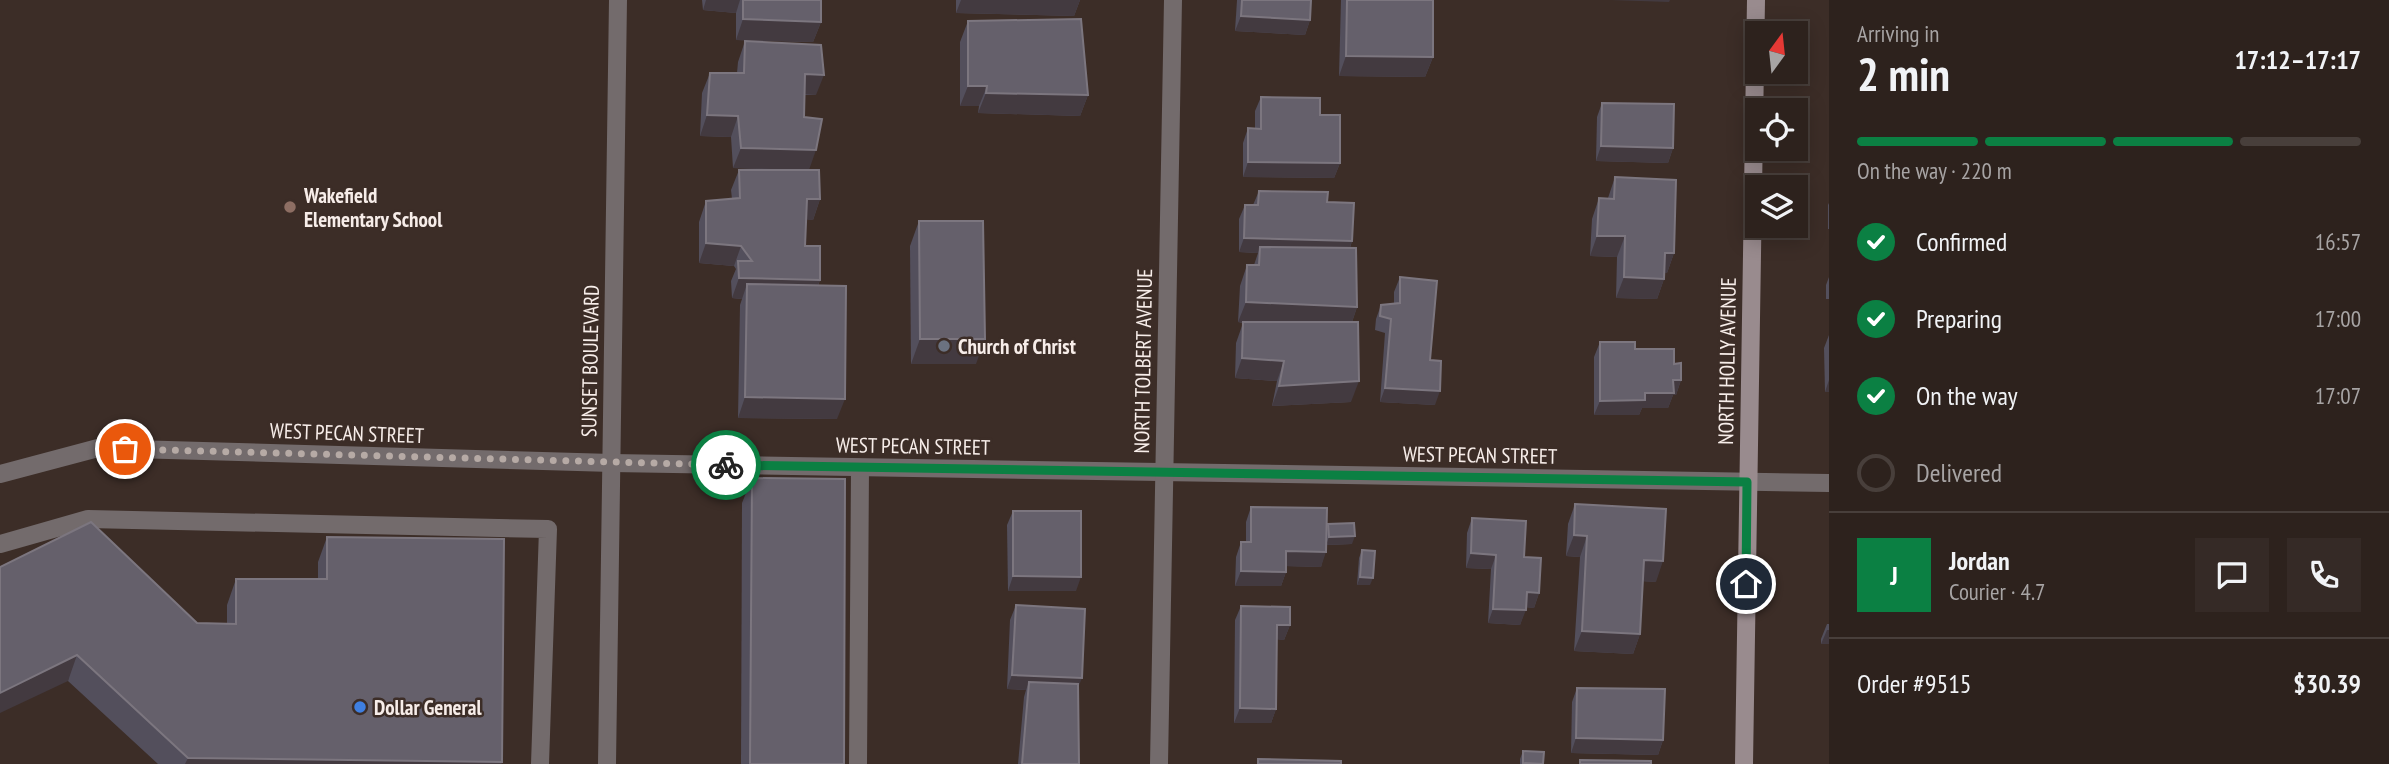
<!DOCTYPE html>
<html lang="en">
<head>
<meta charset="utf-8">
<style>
	:root { --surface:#2d221d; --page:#352a26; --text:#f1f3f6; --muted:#a7a4a4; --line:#483f3b; --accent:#0b8043 }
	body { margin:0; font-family:"PT Sans Narrow",sans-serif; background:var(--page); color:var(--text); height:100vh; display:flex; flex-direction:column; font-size:26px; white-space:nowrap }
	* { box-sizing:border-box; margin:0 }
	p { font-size:23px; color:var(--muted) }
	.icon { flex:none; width:38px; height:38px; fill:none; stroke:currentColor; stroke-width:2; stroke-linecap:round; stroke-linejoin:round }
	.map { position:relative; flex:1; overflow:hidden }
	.side { display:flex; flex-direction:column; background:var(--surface); width:560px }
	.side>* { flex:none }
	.needle { width:46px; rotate:15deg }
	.buttons { position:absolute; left:1745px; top:21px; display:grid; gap:14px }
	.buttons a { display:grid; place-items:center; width:63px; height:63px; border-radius:0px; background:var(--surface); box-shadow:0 4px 18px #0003,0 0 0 2px var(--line); font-size:35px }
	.pin { position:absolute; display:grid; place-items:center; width:60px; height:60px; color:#fff; margin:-30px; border:4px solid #fff; border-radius:50%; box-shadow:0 2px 7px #0007 }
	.courier { position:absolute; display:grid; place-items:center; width:70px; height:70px; margin:-35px; border:5px solid #0b8043; border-radius:50%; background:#fff; color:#222; box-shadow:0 2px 9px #0007 }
	.head em { font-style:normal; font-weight:800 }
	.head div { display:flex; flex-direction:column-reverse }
	.head { display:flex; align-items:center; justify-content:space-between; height:119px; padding:0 28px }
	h1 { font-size:46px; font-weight:800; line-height:52px }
	.bar { display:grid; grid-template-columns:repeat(4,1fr); gap:10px 7px; align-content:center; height:84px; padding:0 28px }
	.bar i { height:9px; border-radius:5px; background:var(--line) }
	.bar .current { background:var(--accent) }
	.bar p { grid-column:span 4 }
	.line { display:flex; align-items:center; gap:18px; padding:0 28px; border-top:2px solid var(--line) }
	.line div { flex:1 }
	.round { display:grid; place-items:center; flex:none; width:74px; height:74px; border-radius:0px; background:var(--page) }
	ol { padding:0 28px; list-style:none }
	li { display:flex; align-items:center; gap:21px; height:77px }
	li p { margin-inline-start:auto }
	li .icon { padding:7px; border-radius:50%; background:var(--accent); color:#fff; stroke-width:4 }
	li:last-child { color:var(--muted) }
	li i { width:38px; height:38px; border:4px solid var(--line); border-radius:50% }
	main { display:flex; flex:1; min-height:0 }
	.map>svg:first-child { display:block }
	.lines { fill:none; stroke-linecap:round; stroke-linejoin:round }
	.lane { stroke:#736b6c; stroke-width:18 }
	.street { stroke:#736b6c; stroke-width:18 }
	.secondary { stroke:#998b8e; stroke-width:18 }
	.wall { fill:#534f5c }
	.shaded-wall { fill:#433a40 }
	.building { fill:#65606b; stroke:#7c767f; stroke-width:2 }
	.done { stroke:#b6aaa5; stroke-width:7; stroke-dasharray:0 12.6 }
	.route { stroke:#0b8043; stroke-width:9 }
	.education-dot { fill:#8d6e63; stroke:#3c2d27; stroke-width:2.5 }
	.worship-dot { fill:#6b7280; stroke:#3c2d27; stroke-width:2.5 }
	.shop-dot { fill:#3f7fe0; stroke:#3c2d27; stroke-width:2.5 }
	.labels { text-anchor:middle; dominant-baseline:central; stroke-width:5; stroke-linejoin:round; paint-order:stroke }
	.poi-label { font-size:21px; font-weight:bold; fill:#f7ede9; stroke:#3c2d27; text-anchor:start }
	.street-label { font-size:21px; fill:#f7ede9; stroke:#3c2d27 }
</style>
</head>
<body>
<main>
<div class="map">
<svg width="1829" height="764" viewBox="0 0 1829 764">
	<rect width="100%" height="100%" fill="#3c2d27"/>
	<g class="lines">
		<g class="lane">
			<path d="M0,544L88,519L548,529L540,764"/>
			<path d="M858,764L860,468"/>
		</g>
		<g class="street">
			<path d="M0,474L98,448L612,463L1829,483"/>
			<path d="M607,764L618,0"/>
			<path d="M1159,764L1173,0"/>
		</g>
		<path class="secondary" d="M1744,764L1756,0"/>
	</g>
	<g class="wall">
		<path d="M702,0H821V22L813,42L736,40V13L703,10Z"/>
		<path d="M956,0H1080L1074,16L956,13Z"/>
		<path d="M1237,0H1311L1310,20L1305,35L1235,31Z"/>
		<path d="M1341,0H1433V57L1425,77L1339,76Z"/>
		<path d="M968,21L1088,95L1080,116L978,113L979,106H960V42Z"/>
		<path d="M745,41L816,95H805L804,117L809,170L820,199L813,220L806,219L805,246L820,280L818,286L837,419L738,418L740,305L742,299L732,298L731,281L736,269L734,266L699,263V222L706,201L732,199L731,190L739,170H792L733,168L731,137L700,136L702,93L710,73H737L738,62Z"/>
		<path d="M1261,97L1320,115L1340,163L1334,178L1243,177V143L1248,128L1255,129V111Z"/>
		<path d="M1602,103L1673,148L1668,163L1596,161L1597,117Z"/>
		<path d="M1615,177L1674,253L1667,273H1665L1664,279L1657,299L1616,298L1617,257L1590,256L1592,219L1599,198H1608Z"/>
		<path d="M1259,191L1327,202L1352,241L1350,248L1357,307L1352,322L1351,402L1272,406L1277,381L1235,378L1236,343L1243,323L1238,322L1240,286L1247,265H1254L1258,253L1239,252V219L1245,205H1253Z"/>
		<path d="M1829,203V229H1828V205Z"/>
		<path d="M919,221L976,364H911L910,246Z"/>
		<path d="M1400,277L1430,360L1435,405L1380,402L1385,333L1375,330L1376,319L1381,305L1394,304V292Z"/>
		<path d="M1829,277V299H1826V285Z"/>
		<path d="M1829,335V392H1825L1824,348Z"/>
		<path d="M1600,342L1635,349L1674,364L1681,380L1676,395H1673L1668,408H1642L1639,415H1594V357Z"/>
		<path d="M752,478L844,764H741L742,503Z"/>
		<path d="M1575,504L1656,582L1643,581L1640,634L1633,654L1574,651L1580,557L1566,556L1568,524Z"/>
		<path d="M1251,507L1327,528L1328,524L1352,544L1326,545L1321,567L1286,566V572L1281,586H1235L1236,557L1241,542H1246V522Z"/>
		<path d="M1013,511L1076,591H1008L1007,525Z"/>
		<path d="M1472,518L1524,557L1539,593L1534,608L1526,607L1520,625L1488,623L1491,569L1466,568L1467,533Z"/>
		<path d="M91,522L197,623L227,624V605L236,579H318V562L327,537L502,762L501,764H158L68,681Z"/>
		<path d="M1362,550L1370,585H1357L1359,558Z"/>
		<path d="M1016,605L1078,688L1079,764H1018L1024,697L1026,690L1007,689L1010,620Z"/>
		<path d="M1241,606L1290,625L1284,640L1277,639L1276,709L1271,723H1234L1235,620Z"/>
		<path d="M1827,624H1829V644H1821V639Z"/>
		<path d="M1577,688L1663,740L1658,755L1571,753L1572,702Z"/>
		<path d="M1523,751L1543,764H1520V759Z"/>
	</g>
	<g class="shaded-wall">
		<path d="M706,0H740L736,13L703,10Z"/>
		<path d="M961,0H1080L1074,16L956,13Z"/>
		<path d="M1611,0H1670L1669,2Z"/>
		<path d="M1241,16L1310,20L1305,35L1235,31Z"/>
		<path d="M743,19L821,22L813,42L736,40Z"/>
		<path d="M1346,56L1433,57L1425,77L1339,76Z"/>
		<path d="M805,74L824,75L816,95L798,94Z"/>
		<path d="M968,86H987L979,106H960Z"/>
		<path d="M986,93L1088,95L1080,116L978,113Z"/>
		<path d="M707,115L738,116L731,137L700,136Z"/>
		<path d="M1601,146L1673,148L1668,163L1596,161Z"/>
		<path d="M741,148L816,150L809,170L733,168Z"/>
		<path d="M1248,162L1340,163L1334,178L1243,177Z"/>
		<path d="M807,199H820L813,220L800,219Z"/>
		<path d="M1597,236H1625L1617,257L1590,256Z"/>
		<path d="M1244,238L1352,241L1347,256L1260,247L1258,253L1239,252Z"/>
		<path d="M706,243L741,246L734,266L699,263Z"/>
		<path d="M1665,253H1674L1667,273H1658Z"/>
		<path d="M1624,277L1664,279L1657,299L1616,298Z"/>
		<path d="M739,278L820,280L812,300L747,284L742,299L732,298Z"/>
		<path d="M1246,302L1357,307L1350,328L1238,322Z"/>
		<path d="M920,339H985L976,364H911Z"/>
		<path d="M1242,358L1284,361L1277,381L1235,378Z"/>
		<path d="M1673,380H1681L1676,395H1673L1668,408H1642L1639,415H1594L1600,401L1645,393Z"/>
		<path d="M1829,380V392H1825Z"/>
		<path d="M1359,381L1351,402L1272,406L1279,386Z"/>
		<path d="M1385,388L1440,391L1435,405L1380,402Z"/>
		<path d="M745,397L845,399L837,419L738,418Z"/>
		<path d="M1574,535L1587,536L1580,557L1566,556Z"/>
		<path d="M1355,536L1352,544L1326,545L1329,537Z"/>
		<path d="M1286,551L1326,552L1321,567L1281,566Z"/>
		<path d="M1471,553L1496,555L1491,569L1466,568Z"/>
		<path d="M1644,560L1663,561L1656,582L1637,581Z"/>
		<path d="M1241,571L1286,572L1281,586H1235Z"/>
		<path d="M1013,576L1081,577L1076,591H1008Z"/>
		<path d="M1360,577L1373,578L1370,585H1357Z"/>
		<path d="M1527,592L1539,593L1534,608L1522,607Z"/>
		<path d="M1493,609L1526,610L1520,625L1488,623Z"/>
		<path d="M1277,625H1290L1284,640L1272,639Z"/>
		<path d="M1827,630H1829V644H1821Z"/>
		<path d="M1582,631L1640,634L1633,654L1574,651Z"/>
		<path d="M77,655L68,681L0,713V693Z"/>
		<path d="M1012,675L1082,678L1076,693L1029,682L1026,690L1007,689Z"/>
		<path d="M1240,708L1276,709L1271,723H1234Z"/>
		<path d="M1576,738L1663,740L1658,755L1571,753Z"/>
		<path d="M188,758L502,762L501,764H185Z"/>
	</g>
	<g class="building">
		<path d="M743,0H821V22L743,19Z"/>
		<path d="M1242,0H1311L1310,20L1241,16Z"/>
		<path d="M1347,0H1433V57L1346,56Z"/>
		<path d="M1081,19L1088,95L986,93L987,86H968V21Z"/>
		<path d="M745,41L821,45L824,75L805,74L804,117L822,119L816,150L741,148L738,116L707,115L710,73H744Z"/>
		<path d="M1261,97L1320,98V115H1340V163L1248,162V128L1261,129Z"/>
		<path d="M1602,103L1674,104L1673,148L1601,146Z"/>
		<path d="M739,170H819L820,199H807L805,246H820V280L739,278L738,261H752L741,246L706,243V201L740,198Z"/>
		<path d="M1615,177L1676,180L1674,253H1665L1664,279L1624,277L1625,236H1597L1599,198L1614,199Z"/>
		<path d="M1259,191L1328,192L1327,202L1354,203L1352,241L1244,238L1245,205H1258Z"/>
		<path d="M919,221H983L985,339H920Z"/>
		<path d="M1260,247L1356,248L1357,307L1246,302L1247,265H1259Z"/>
		<path d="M1400,277L1437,281L1430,360L1441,361L1440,391L1385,388L1391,319L1380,316L1381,305L1400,303Z"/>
		<path d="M747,284L846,286L845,399L745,397Z"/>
		<path d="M1243,322H1358L1359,381L1279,386L1284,361L1242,358Z"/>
		<path d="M1600,342H1635V349H1674V364L1681,363V380H1673L1674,393H1645V400L1600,401Z"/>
		<path d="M752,478L845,479L844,764H750Z"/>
		<path d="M1575,504L1666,509L1663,561L1644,560L1640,634L1582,631L1587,536L1574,535Z"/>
		<path d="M1251,507L1327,508L1326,552L1286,551V572L1241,571V542H1251Z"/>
		<path d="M1013,511H1081V577L1013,576Z"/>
		<path d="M1472,518L1526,521L1524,557L1541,558L1539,593L1527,592L1526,610L1493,609L1496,555L1471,553Z"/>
		<path d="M91,522L197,623L236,624V579H327V537L504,539L502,762L188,758L77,655L0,693V567Z"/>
		<path d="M1354,523L1355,536L1329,537L1328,524Z"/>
		<path d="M1362,550L1375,551L1373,578L1360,577Z"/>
		<path d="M1016,605L1085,609L1082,678L1012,675Z"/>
		<path d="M1241,606L1290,607V625H1277L1276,709L1240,708Z"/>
		<path d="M1029,682L1078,684L1079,764H1022Z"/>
		<path d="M1577,688L1665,689L1663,740L1576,738Z"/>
		<path d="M1523,751L1544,752L1543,764L1523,763Z"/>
		<path d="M1258,759L1341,761V764H1258Z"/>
		<path d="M1580,760L1651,761V764H1580Z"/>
	</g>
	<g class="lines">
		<path class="done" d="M125,449L726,465"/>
		<path class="route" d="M726,465L1747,482L1746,584"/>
	</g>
	<circle class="education-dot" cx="290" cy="207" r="7"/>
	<circle class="worship-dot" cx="944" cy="346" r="7"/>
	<circle class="shop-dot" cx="360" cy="707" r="7"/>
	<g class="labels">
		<g class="poi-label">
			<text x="304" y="195">Wakefield<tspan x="304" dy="24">Elementary School</tspan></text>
			<text x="958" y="346">Church of Christ</text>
			<text x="374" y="707">Dollar General</text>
		</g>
		<g class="street-label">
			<text transform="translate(590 361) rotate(-89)">SUNSET BOULEVARD</text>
			<text transform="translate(1143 361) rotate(-89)">NORTH TOLBERT AVENUE</text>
			<text transform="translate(1727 361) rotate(-89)">NORTH HOLLY AVENUE</text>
			<text transform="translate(347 433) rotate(2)">WEST PECAN STREET</text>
			<text transform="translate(913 446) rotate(1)">WEST PECAN STREET</text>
			<text transform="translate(1480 455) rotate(1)">WEST PECAN STREET</text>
		</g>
	</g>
</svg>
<div class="buttons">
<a><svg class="needle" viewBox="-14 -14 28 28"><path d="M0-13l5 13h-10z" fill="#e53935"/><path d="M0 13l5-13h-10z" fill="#a7a4a4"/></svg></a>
<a><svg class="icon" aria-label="locate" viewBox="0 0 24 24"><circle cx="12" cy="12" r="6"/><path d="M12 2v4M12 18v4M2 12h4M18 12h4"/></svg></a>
<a><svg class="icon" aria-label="layers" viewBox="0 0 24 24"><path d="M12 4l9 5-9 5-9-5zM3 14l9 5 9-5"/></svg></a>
</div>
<div class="pin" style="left:125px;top:449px;background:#ea580c"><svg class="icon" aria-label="bag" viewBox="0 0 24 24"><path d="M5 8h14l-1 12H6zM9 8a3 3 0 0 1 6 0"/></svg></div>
<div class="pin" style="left:1746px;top:584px;background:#1f2937"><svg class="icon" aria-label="home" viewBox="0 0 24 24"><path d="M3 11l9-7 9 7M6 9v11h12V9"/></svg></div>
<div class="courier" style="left:726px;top:465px"><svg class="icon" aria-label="bike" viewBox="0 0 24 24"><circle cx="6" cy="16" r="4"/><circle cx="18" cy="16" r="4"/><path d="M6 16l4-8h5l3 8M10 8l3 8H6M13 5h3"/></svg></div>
</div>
<section class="side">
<div class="head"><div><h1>2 min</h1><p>Arriving in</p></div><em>17:12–17:17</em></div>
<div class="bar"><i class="current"></i><i class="current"></i><i class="current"></i><i></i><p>On the way · 220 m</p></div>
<ol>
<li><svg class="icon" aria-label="check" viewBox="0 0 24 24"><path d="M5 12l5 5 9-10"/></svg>Confirmed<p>16:57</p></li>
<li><svg class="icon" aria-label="check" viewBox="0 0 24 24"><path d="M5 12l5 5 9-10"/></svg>Preparing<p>17:00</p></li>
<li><svg class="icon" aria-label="check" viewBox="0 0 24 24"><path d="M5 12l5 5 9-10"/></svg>On the way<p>17:07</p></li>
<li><i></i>Delivered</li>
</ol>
<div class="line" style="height:126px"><b class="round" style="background:var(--accent);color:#fff">J</b><div><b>Jordan</b><p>Courier · 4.7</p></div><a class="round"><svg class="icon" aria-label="chat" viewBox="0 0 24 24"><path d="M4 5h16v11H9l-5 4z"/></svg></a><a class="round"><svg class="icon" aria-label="phone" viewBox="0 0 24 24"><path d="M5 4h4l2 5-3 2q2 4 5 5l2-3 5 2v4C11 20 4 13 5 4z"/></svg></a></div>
<div class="line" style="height:91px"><div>Order #9515</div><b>$30.39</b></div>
</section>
</main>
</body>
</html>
